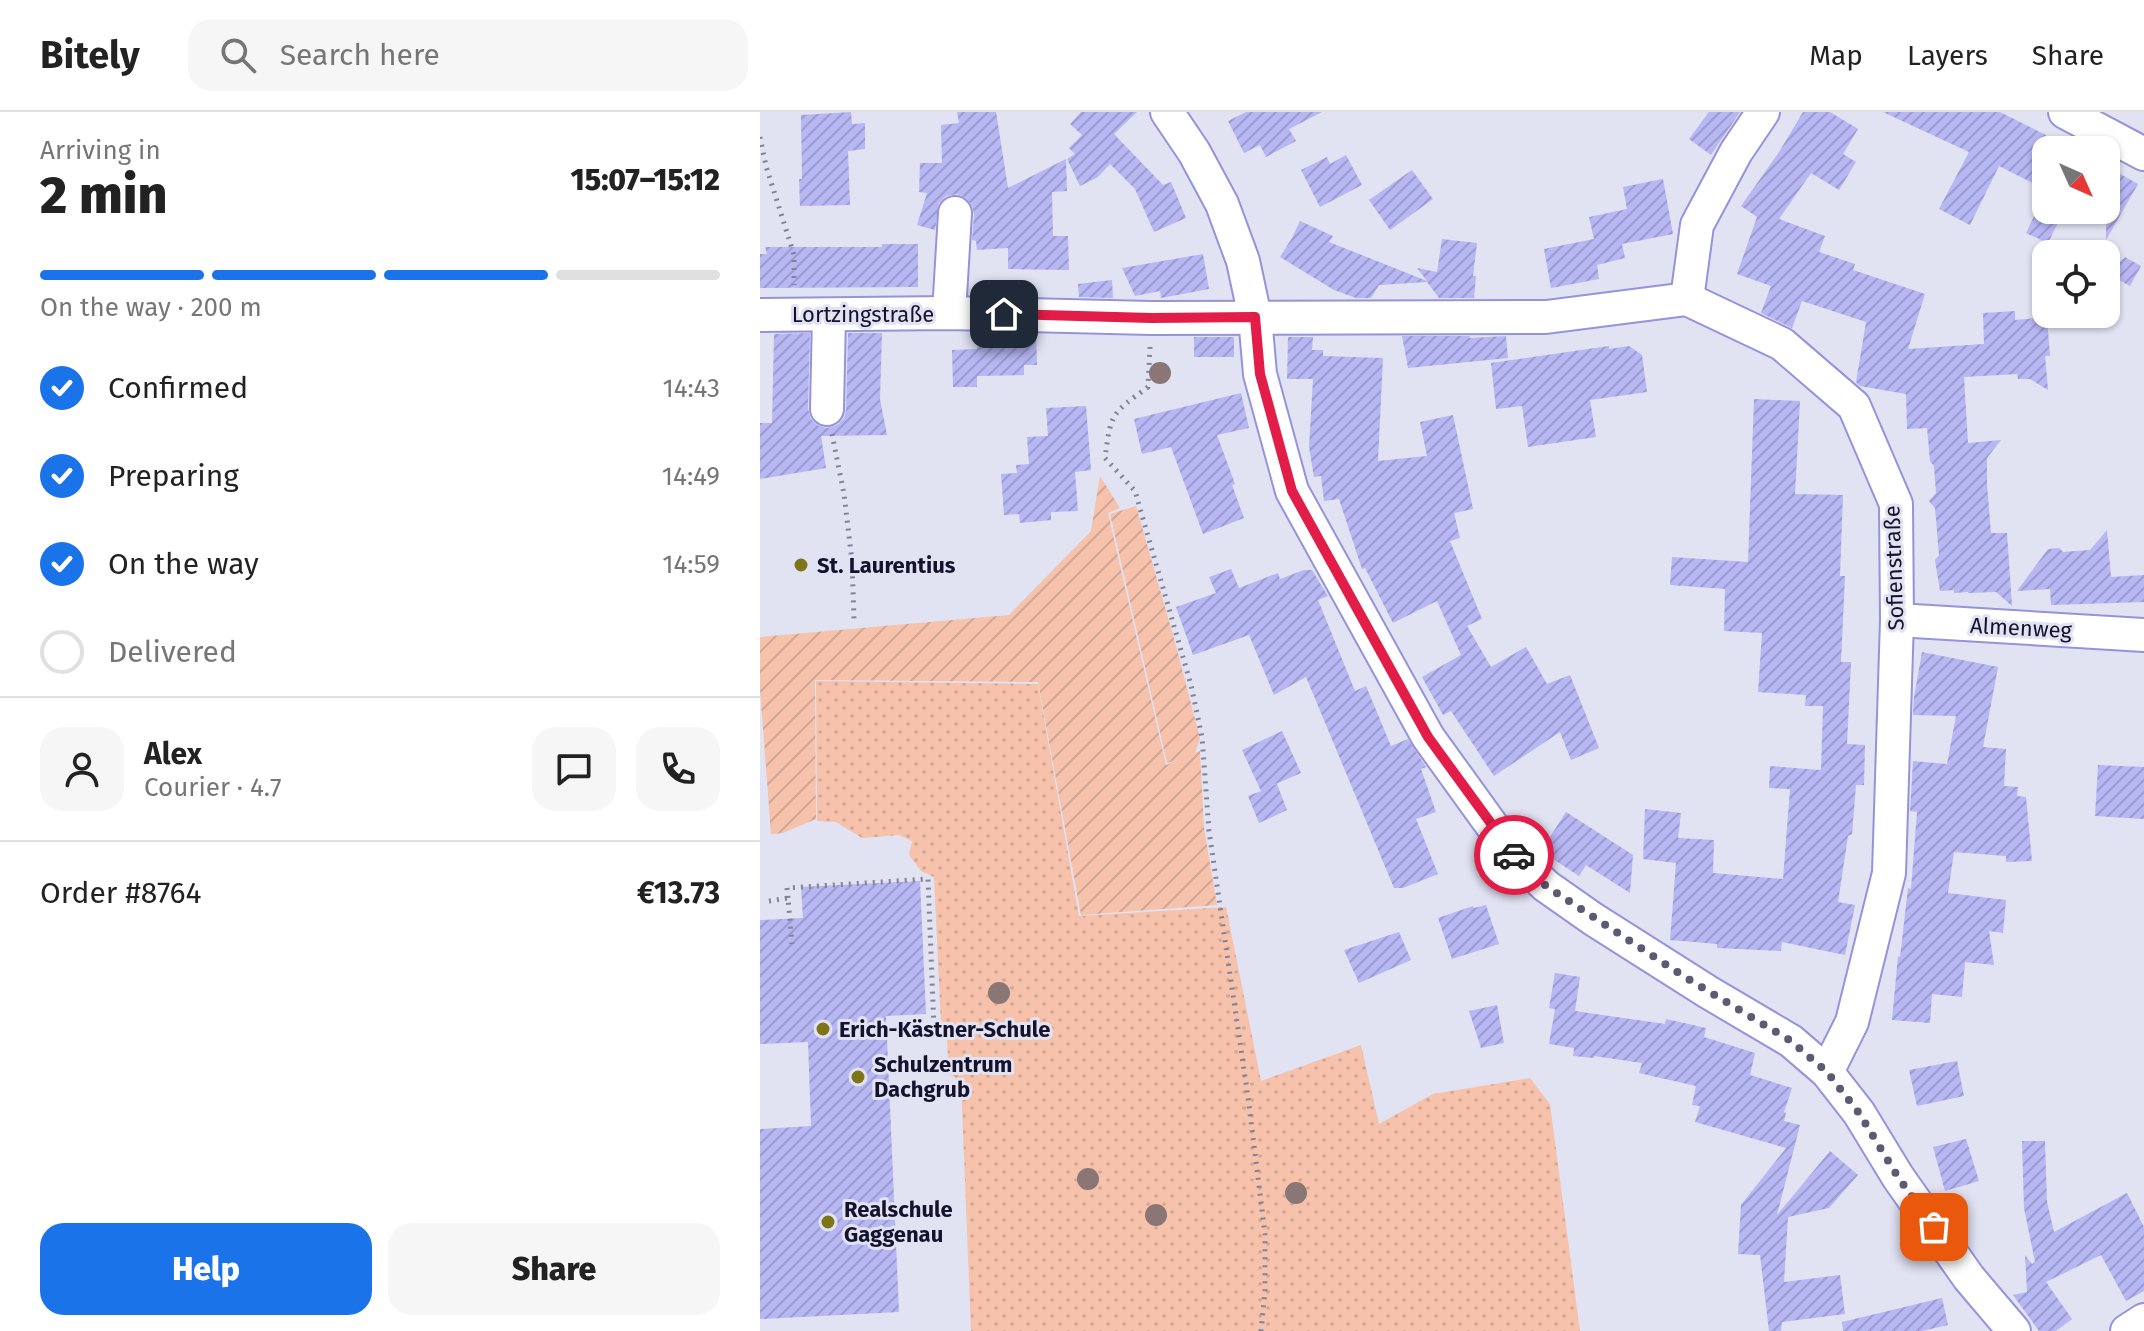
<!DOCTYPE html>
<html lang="en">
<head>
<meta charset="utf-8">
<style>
	:root { --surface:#fff; --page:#f6f6f6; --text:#222; --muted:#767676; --line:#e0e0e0; --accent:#1a73e8 }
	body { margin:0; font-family:"Fira Sans",sans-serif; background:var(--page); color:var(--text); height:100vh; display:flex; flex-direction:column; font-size:30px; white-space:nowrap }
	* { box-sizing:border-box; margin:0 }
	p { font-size:26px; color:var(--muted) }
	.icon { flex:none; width:44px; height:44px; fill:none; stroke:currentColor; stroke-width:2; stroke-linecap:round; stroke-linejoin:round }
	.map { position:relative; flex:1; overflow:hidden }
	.panel { display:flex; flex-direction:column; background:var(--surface); width:760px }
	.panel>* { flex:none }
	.needle { width:52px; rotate:135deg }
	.tools { position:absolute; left:1272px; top:24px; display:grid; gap:16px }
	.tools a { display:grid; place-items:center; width:88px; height:88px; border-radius:16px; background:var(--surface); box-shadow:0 2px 6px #0004; font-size:40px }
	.pin { position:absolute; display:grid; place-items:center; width:68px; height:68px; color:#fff; margin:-34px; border-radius:16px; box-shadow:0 4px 12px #0006 }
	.courier { position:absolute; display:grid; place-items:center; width:80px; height:80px; margin:-40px; border:6px solid #e11d48; border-radius:50%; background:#fff; color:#222; box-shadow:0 2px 10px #0007 }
	.overview em { font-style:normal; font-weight:800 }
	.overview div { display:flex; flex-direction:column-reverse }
	.overview { display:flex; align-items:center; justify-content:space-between; height:136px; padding:0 40px }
	h1 { font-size:52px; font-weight:800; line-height:60px }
	.bar { display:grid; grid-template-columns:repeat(4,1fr); gap:12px 8px; align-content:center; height:96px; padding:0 40px }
	.bar i { height:10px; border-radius:6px; background:var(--line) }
	.bar .active { background:var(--accent) }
	.bar p { grid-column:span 4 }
	.line { display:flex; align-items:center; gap:20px; padding:0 40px; border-top:2px solid var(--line) }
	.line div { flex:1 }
	.round { display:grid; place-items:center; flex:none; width:84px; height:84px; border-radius:24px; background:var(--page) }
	ol { padding:0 40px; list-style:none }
	li { display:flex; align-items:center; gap:24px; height:88px }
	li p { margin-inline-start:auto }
	li .icon { padding:8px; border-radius:50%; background:var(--accent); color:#fff; stroke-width:4 }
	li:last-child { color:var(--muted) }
	li i { width:44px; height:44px; border:4px solid var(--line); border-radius:50% }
	.cta { display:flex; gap:16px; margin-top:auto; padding:16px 40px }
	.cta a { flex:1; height:92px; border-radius:24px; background:var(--accent); color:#fff; font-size:32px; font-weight:800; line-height:92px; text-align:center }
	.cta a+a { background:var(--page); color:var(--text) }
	header { display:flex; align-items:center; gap:48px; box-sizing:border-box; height:112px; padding:0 40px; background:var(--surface); border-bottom:2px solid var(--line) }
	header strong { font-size:38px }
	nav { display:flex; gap:44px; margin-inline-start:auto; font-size:28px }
	.search { width:560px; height:72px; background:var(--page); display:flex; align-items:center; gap:20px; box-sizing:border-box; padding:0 28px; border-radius:24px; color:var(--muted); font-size:30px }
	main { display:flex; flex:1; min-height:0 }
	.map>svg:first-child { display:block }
	.grass { fill:url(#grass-dots) }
	.garden { fill:url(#garden-furrows) }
	.building { fill:url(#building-hatch) }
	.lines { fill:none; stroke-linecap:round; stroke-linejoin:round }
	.minor-casing { stroke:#9493dc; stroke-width:36 }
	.path { stroke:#838398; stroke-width:5; stroke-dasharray:2 6; stroke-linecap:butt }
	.minor { stroke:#fff; stroke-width:32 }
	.tree { fill:#8a7674 }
	.done { stroke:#5c5b72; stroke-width:8; stroke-dasharray:0 14.4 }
	.route { stroke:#e11d48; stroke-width:10 }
	.poi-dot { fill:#7d7518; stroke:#e1e2f2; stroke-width:3 }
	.labels { text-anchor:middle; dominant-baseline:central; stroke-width:6; stroke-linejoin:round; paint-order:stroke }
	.street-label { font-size:22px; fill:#14122d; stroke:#e1e2f2 }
	.poi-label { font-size:22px; font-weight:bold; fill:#14122d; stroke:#e1e2f2; text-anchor:start }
</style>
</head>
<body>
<header>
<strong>Bitely</strong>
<div class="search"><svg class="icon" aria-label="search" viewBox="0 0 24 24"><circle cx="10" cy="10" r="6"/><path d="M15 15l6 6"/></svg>Search here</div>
<nav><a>Map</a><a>Layers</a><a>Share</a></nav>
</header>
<main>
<section class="panel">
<div class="overview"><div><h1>2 min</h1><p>Arriving in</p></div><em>15:07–15:12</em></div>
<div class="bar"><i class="active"></i><i class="active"></i><i class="active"></i><i></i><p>On the way · 200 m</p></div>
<ol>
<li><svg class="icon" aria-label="check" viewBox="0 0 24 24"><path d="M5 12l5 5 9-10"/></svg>Confirmed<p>14:43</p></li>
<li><svg class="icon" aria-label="check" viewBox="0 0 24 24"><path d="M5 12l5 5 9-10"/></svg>Preparing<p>14:49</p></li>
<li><svg class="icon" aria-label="check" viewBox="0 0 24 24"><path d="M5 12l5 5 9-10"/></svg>On the way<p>14:59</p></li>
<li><i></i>Delivered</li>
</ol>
<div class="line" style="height:144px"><a class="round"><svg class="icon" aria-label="person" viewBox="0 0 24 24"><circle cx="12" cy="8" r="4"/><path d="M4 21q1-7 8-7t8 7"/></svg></a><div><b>Alex</b><p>Courier · 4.7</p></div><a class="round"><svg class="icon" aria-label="chat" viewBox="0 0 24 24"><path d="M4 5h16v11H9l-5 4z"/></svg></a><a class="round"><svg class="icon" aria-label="phone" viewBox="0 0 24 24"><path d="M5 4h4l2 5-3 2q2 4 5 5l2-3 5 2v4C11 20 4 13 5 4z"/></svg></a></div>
<div class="line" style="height:104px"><div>Order #8764</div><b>€13.73</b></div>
<div class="cta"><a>Help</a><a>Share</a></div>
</section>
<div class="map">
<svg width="1384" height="1219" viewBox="0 0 1384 1219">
	<defs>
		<pattern id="grass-dots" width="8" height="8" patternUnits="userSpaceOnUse" patternTransform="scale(2)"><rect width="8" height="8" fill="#f6c2ab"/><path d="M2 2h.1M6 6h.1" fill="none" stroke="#d2a693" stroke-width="1.8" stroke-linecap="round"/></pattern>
		<pattern id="garden-furrows" width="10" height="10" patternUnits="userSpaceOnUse" patternTransform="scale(2)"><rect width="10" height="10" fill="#f6c2ab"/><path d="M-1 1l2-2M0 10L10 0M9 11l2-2" fill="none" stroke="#d2a693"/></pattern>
		<pattern id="building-hatch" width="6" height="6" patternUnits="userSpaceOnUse" patternTransform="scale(2)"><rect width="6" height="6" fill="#b6b7f3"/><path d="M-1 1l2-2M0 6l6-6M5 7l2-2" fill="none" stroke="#9c9cd1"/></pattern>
	</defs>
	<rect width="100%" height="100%" fill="#e1e2f2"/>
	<path class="grass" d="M56,569L278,572L319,804L466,795L501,969L601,933L619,1012L673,982L770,966L790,992L820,1219H211L201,969L189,962L186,912H181L174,765L161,759L149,743L152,729L139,723L102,726L76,710L57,709Z"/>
	<path class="garden" d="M340,364L360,396L348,401L406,653L417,648L407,651L350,402L376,394L415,530L440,626L435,641L440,639L444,716L457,793L321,803L278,570L55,568L56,707L23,721L11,722L0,577V525L249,503L331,419Z"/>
	<g class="building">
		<path d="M91,0L92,12L105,11V37L88,39L90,93L40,94L39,67H42L41,3Z"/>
		<path d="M197,0H236L248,76L306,47L307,79L292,80L293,124H308L309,158L248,157V136L217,138L216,129L212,128L214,102L212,93L206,86L197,82L186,84L179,91L175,118L157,113L167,81L159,80L160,51H182L181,13L199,11Z"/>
		<path d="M321,0H377L354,22L403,73L411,70L426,106L394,120L375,77L350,52L338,65L320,74L307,47L315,42L309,36L322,23L310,12Z"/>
		<path d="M486,0H562L529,17L536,29L506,45L500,33L484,41L468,9Z"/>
		<path d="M949,0H980L951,43L929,27Z"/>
		<path d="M1043,0H1070L1098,17L1083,42L1096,50L1079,78L1051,61L1019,107L1065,124L1059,140L1095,152L1093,158L1165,182L1148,237L1224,232L1223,201L1255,199V208L1287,205L1290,244H1285L1288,278L1270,267H1258L1257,262L1204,265L1208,331L1241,328L1227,346V373L1231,421H1247L1252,494L1236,480L1208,481V480L1194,481V478L1180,479L1175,448L1179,443L1175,396L1169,389L1176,381L1174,354L1170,349L1167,316L1147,317L1146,282L1100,274L1096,270L1106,210L1042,189L1032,216L1001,201L1011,174L977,162L997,105L981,94L1019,40Z"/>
		<path d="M1123,0H1240L1286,23V78L1239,54L1210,113L1179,97L1209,40Z"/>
		<path d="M586,43L602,73L560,95L541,58L567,45L570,52Z"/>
		<path d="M1346,54L1378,72L1346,128Z"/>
		<path d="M652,58L673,87L630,118L609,88Z"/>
		<path d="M903,67L913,122L862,132L865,146L837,153L839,167L791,176L784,137L834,127L829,105L867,97L863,75Z"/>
		<path d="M1277,98H1304L1288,131L1266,121Z"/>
		<path d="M540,109L573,124L569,130L667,169L657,156L677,160L682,127L717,131L713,164H716L714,186H679L667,170L619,173L611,186H596L574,178L520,145L532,126Z"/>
		<path d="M122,132H158V175L0,176V142H7L5,135H122Z"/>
		<path d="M443,142L449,177L401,186L400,179L375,184L362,156Z"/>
		<path d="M1365,145L1381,154L1370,174L1348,162Z"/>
		<path d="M352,168L353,186L319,185L318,172Z"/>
		<path d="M50,221L48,297L51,307L57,313L67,316L77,313L84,306L86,298L88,221H122L120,287L127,323L61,324L66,356L0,367V311H12L14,222Z"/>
		<path d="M216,221L276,222L277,253H264V263L217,264V275H193L192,238L217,237Z"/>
		<path d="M642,224H710L709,226L746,224L748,246L648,256Z"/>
		<rect x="434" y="225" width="40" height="20"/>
		<path d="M528,225H553L552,238H563V244L623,246L618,349L667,344L660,310L693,303L713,397L694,401L700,426L690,429L722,507L707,514L731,555L766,535L787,572L810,563L839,636L811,648L800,620L734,664L691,599L683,603L662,565L701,543L677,489L633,511L605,456L602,457L579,387L564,389L561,364L554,365L549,335L553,267H527Z"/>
		<path d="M849,234V237L869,234L882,243L887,280L830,288L836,325L768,335L762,294L736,297L731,251Z"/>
		<path d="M481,281L489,316L457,323L475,372L472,373L484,406L443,422L411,335L382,342L374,307Z"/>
		<path d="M994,287L1040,289L1035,382L1083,383L1080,464H1085L1081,550H1091L1087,632L1105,633L1104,673H1096L1092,722L1088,724L1078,790L1095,793L1085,843L1022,830L1021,839L957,836V832L910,828L916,751L883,747L885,697L921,701L918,726L954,728L953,761L1023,767L1030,677L1009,676L1010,654L1061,658L1063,594H1045L1046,583L998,580L1002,521L964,519L965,477L910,473L912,445L988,450Z"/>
		<path d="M326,294L331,358L315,360L318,399L291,400V408L260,411L259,402L244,403L241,362L257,361L256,353L269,352L267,325L288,324L286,296Z"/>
		<path d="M1347,418L1351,465L1384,463V490L1291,493L1290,477L1257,479L1288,437L1299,436L1303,440L1330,438Z"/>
		<path d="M471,457L479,476L518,461L520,467L544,458H552L568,484L558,488L595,579L606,574L631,634L648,627L666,655L661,657L676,700L656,707L678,762L643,776H634L546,565L514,583L489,523L433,543L416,495L456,481L449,465Z"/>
		<path d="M1162,540L1238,555L1223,635L1246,637L1244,674L1258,675L1257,684L1266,685L1272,749L1246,750V744L1194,740L1188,781L1246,788L1243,821L1229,819L1234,853L1205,850L1202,885L1172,882L1170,911L1132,908L1138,844L1140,845L1148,776L1151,777L1157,700L1150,699L1153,649L1187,652L1196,604L1153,603L1154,585Z"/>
		<path d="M522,619L541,661L509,675L517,672L527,698L499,711L488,684L501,679L482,638Z"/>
		<path d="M1338,653L1384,655V707L1335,704Z"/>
		<path d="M806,700L873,743L870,781L826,753L819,764L781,739Z"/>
		<path d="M160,769L166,902L126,904L139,1200L0,1207V1017L51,1014L48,930L0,932V808L43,806L41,775Z"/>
		<path d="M726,793L739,832L692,847L678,806L713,794L714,796Z"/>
		<path d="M639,820L651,848L599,871L584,838Z"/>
		<path d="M795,861L820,865L815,899L905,912L906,907L946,916L944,925L995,941L990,963L1032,976L1024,1000L1026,1001L1024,1009L1040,1013L1017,1103L1070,1039L1098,1063L1069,1096L1028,1105L1024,1170L1080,1163L1085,1202L1022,1210L1021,1219H1009L1000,1143L978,1142L981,1093L1026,1036L935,1010L940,994L932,993L936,974L879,961L882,951L834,944V946L813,944L814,936L789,932L795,897L789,896Z"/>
		<path d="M737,893L744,931L721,936L709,899Z"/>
		<path d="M1197,949L1204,984L1157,994L1149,958Z"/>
		<path d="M1206,1027L1219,1069L1185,1079L1173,1035Z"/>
		<path d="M1262,1029H1285L1287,1090L1294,1120L1367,1081L1384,1115V1179L1366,1189L1341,1143L1286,1170L1312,1207L1296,1219H1279L1253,1183L1267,1180L1265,1143L1272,1152L1275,1150L1264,1096Z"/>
		<path d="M1182,1186L1188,1213L1162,1219H1083L1082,1210Z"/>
	</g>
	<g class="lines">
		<g class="minor-casing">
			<g id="minor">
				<path d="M407,0L434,40L462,92L483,149L495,205L500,262L532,379L668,625L751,740L786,774L833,807L948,880L1031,929L1067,960L1099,1001L1138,1065L1209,1166L1254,1219"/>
				<path d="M1305,0L1384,42"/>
				<path d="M927,187L937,113L976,40L1003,0"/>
				<path d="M189,201L195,101"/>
				<path d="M0,203L189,201L391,206L786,205L927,187L1022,232L1094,294L1136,392L1137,508L1129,761L1092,910L1067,960"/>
				<path d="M67,297L69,204"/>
				<path d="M1137,508L1384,523"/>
				<path d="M1367,1219L1384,1208"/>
			</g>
		</g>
		<g class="path">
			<path d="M0,25L6,54L34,143V173"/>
			<path d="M390,235L388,275C351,302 351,301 345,346L375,379L431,573L442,625L449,719L488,985L505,1122V1179L501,1219"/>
			<path d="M72,322L84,382L92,449L94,508"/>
			<path d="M28,786L27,776L168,767L174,916"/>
			<path d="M9,789L28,786L32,832"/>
		</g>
		<use href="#minor" class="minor"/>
	</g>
	<g class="tree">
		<circle cx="400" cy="261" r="11"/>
		<circle cx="239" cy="881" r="11"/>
		<circle cx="328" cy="1067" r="11"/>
		<circle cx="536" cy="1081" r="11"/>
		<circle cx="396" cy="1103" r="11"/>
	</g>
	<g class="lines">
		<path class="done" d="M754,743L786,774L925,865L1031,929L1067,960L1099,1001L1138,1065L1174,1115"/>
		<path class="route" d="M244,202L391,206L495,205L500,262L532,379L668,625L754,743"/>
	</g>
	<g class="poi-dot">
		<circle cx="41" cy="453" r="8"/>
		<circle cx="63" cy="917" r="8"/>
		<circle cx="98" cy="965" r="8"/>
		<circle cx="68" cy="1110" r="8"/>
	</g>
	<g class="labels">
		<g class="street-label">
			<text x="103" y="202">Lortzingstraße</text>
			<text transform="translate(1134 456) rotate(-92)">Sofienstraße</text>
			<text transform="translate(1261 516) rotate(3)">Almenweg</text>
		</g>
		<g class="poi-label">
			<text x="57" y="453">St. Laurentius</text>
			<text x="79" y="917">Erich-Kästner-Schule</text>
			<text x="114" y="952">Schulzentrum<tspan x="114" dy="25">Dachgrub</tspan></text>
			<text x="84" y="1097">Realschule<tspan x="84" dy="25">Gaggenau</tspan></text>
		</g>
	</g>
</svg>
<div class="tools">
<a><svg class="needle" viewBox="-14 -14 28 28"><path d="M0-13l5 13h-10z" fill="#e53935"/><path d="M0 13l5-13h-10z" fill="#767676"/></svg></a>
<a><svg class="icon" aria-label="locate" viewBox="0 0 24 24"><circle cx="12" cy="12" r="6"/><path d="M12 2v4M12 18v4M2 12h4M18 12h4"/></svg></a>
</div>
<div class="pin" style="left:1174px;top:1115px;background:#ea580c"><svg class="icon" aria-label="bag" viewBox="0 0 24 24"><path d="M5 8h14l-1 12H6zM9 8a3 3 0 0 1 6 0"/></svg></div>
<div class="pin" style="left:244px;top:202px;background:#1f2937"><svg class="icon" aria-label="home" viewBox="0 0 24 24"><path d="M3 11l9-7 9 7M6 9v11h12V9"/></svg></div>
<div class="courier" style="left:754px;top:743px"><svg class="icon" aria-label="car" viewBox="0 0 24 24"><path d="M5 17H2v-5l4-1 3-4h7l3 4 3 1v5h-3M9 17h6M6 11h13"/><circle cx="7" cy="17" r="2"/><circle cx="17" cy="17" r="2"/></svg></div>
</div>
</main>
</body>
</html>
